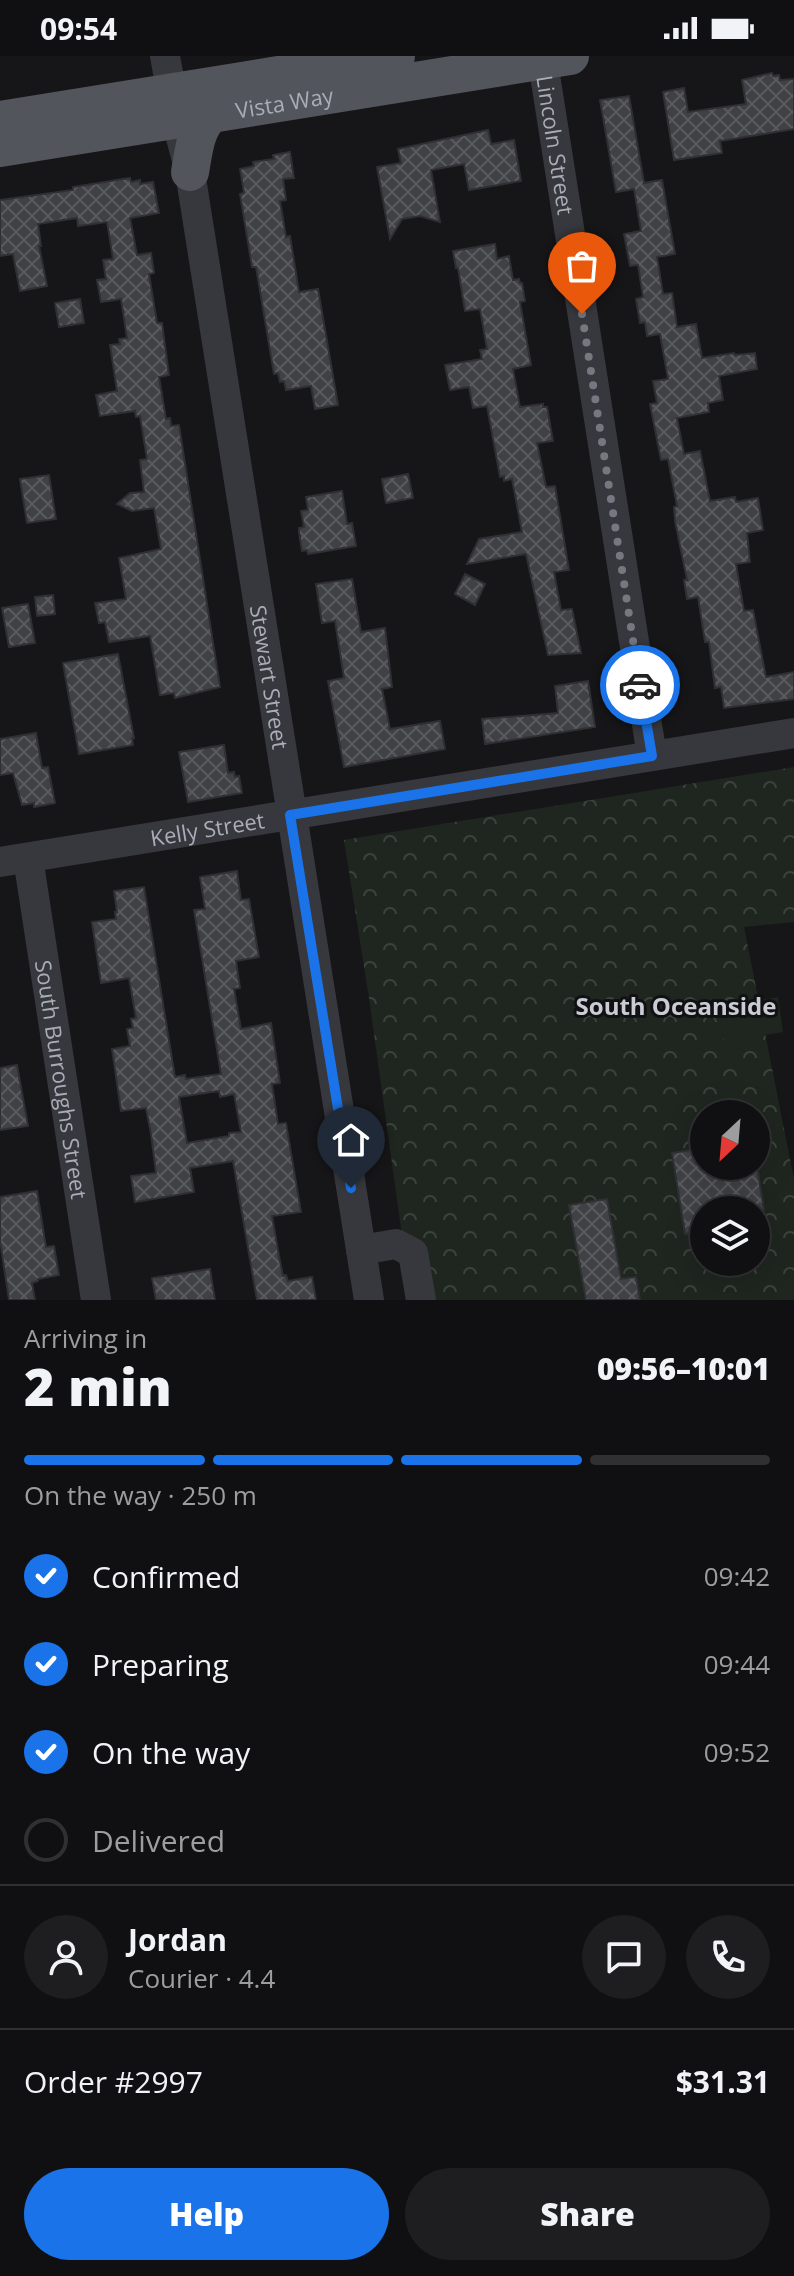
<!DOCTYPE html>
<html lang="en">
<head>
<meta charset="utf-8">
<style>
	:root { --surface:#101012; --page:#1e1e20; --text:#f1f3f6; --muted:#9c9d9f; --line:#303032; --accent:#1a73e8 }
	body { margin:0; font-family:"Open Sans",sans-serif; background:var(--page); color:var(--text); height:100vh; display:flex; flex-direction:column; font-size:30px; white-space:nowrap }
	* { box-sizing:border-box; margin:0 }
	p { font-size:26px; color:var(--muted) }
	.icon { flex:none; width:44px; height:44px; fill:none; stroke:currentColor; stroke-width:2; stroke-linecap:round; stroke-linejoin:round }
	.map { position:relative; height:1244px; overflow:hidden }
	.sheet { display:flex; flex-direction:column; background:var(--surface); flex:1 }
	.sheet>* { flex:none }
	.needle { width:52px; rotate:206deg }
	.tools { position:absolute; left:690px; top:1044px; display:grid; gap:16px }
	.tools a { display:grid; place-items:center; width:80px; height:80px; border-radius:50%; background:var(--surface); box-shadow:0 8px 32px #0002,0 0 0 2px var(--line); font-size:40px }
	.pin { position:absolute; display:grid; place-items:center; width:68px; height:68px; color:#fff; margin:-82px -34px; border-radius:50% 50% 50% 0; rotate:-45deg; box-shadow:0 0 8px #0007 }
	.pin .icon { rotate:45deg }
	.courier { position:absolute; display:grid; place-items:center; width:80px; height:80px; margin:-40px; border:6px solid #1a73e8; border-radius:50%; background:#fff; color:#222; box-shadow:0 2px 10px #0007 }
	.head em { font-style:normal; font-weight:800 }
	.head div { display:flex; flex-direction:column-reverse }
	.head { display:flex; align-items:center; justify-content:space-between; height:136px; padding:0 24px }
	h1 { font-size:52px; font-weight:800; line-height:60px }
	.bar { display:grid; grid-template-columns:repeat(4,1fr); gap:12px 8px; align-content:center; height:96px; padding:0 24px }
	.bar i { height:10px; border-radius:6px; background:var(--line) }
	.bar .current { background:var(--accent) }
	.bar p { grid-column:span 4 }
	.line { display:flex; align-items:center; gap:20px; padding:0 24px; border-top:2px solid var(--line) }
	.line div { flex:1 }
	.round { display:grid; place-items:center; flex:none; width:84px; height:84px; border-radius:42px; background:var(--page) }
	ol { padding:0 24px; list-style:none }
	li { display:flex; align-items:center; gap:24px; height:88px }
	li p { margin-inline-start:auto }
	li .icon { padding:8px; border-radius:50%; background:var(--accent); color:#fff; stroke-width:4 }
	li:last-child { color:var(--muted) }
	li i { width:44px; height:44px; border:4px solid var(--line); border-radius:50% }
	.cta { display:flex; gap:16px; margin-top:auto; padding:16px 24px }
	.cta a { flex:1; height:92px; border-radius:48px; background:var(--accent); color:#fff; font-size:32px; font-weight:800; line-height:92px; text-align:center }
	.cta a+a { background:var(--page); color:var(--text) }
	.status { display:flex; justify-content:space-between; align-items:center; height:56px; padding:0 40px; background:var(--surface); direction:ltr }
	.status svg { height:22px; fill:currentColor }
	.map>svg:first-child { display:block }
	.forest { fill:url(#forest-crowns); fill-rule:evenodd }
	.pitch { fill:#1e261f }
	.building { fill:url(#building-cross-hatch); stroke:#303034; stroke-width:2; fill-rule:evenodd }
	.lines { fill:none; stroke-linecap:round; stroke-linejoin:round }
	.minor { stroke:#37383d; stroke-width:30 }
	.major { stroke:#53555c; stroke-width:38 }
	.done { stroke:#757880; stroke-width:8; stroke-dasharray:0 14.4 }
	.route { stroke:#1a73e8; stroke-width:10 }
	.labels { text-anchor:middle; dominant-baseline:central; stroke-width:6; stroke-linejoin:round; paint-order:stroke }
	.street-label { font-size:22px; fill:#a8adb8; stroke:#111113 }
	.neighbourhood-label { font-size:24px; font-weight:bold; fill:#c9ccd4; stroke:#111113 }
</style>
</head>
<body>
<div class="status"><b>09:54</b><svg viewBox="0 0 49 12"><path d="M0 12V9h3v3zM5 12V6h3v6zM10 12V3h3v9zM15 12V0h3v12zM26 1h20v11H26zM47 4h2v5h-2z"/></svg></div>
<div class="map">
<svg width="794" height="1244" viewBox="0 0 794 1244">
	<defs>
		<pattern id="forest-crowns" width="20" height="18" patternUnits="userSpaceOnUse" patternTransform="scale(2)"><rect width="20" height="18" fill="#1e261f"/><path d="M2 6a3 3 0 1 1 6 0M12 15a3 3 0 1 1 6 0" fill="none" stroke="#3c433d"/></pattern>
		<pattern id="building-cross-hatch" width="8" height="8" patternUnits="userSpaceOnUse" patternTransform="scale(2)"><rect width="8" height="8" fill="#404145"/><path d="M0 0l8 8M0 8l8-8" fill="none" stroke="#595a5e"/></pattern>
	</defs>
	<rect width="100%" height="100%" fill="#161618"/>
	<path class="forest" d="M794,711V866L744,871L794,1123V1244H411L369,942L344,784ZM704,1058H756V1110H704ZM704,1154H756V1206H704Z"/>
	<path class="pitch" d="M778,941L783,976L724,986L718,951Z"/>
	<g class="building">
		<path d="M772,17L773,20L779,19L780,24L794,23V73L720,85L722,97L674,104L663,36L684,32L688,56L746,48L742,24Z"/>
		<path d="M629,40L644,127L662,124L675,198L657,201L663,238L672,237L677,271L696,268L702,302L734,297L735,299L755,297L757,313L719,320L723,344L708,347L709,356L677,362L684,398L700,395L710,445L735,441L736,446L758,442L763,474L747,477L750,506L736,508L744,555L753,554L766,621L794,616V643L724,652L721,631L715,632L709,586H705L698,541L687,543L684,524H687L675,465L674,451L677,450L668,403L661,404L650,348L657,347L653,325L668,323L660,278L647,280L645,266L640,267L636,243L643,241L638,209L630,210L624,178L641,175L634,133L616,136L600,44Z"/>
		<path d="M488,74L491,88L514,84L521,125L469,134L464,108L431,114L440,166L420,160L402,163L390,183L377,111L401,107L398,93Z"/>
		<path d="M290,96L294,122L283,123L286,144L280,145L286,181L290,180L299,236L318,233L338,349L315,353L311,330L286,334L284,325L280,326L278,317L274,318L256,211H252L240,138L244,137L240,113L254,110L253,106L274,103L273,99Z"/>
		<path d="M130,122L131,126L140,124V128L153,126L159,157L130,162L137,199L151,197L154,217L149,218L157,267H162L169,319L159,321L166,363L170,362L171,370L179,369L220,631L175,642L174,637L160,639L150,580L109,586L105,566L99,567L95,547L126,543L119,502L161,493L154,452L132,455L117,448L130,437L144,436L140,404L147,403L140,360L136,361L135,355L100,360L96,339L117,335L110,289L120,288L119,283L127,282L121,243L101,246L97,224L106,223L103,204L113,203L107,166L78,170L77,162L38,168L41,190H39L47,230L20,235L13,198L0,200V144L73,134V131Z"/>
		<path d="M495,188L497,203L509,200L513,224L519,223L520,227H522L525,245L520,246L531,309L513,313L520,351L543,348V351H547L553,385L537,387L546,431L555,430L569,514L554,516L561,554L572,553L581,597L548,599L526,498L467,508L479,483L522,476L512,423L504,425V420L500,421L487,350L473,352L469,331L450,334L445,309L482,303L480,294L487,293L480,253L465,255L458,212H456L453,195Z"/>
		<path d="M80,243L84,267L59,271L55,247Z"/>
		<path d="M408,418L413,442L386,447L382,423Z"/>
		<path d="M49,419L56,463L27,467L20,423Z"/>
		<path d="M342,435L347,468L352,467L356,490L308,498L307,494L302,495L299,476V472L304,471L301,455L308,454L306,441Z"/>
		<path d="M465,518L485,528L475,549L455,538Z"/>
		<path d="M352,523L361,576L385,572L392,631L382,633L390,673L440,665L445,693L344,711L328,625L344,622L335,565L322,567L316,528Z"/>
		<path d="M53,539L55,558L37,560L35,541Z"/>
		<path d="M28,548L35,587L9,591L2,552Z"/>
		<path d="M118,598L134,682H132L133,689L79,698L63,607Z"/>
		<path d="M588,625L595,671L485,688L482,663L558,657L555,630Z"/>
		<path d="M36,677L42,712L48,711L55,747L34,751V747L22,749L13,717L0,719V683Z"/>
		<path d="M224,689L228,717L234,716L235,721L239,720L242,737L188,746L179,696Z"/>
		<path d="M237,815L241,844L249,843L259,901L236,905L240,932L234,933L241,973L271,967L280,1027L272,1028L278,1068L286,1067L301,1156L272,1160L279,1200L283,1220L286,1219L288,1225L312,1221L316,1244H257L233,1105L190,1112L194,1136L135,1146L131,1120L156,1117L151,1078L146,1052L121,1055L112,993L130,990L127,973L133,972L131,963L136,962L129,922L101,927L92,866L116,863L115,856H117L114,835L144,831L175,1021L185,1019L186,1023L221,1018L194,854L205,853L200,821ZM219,1035L220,1041L234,1038L241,1076L229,1077V1080L187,1087L179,1041Z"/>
		<path d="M17,1009L28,1070L0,1074V1012Z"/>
		<path d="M704,1092V1110H757L764,1154H704V1175L685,1178L672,1097Z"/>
		<path d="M37,1135L46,1191L54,1190L59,1219L38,1223V1225L32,1227L35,1244H9L0,1185V1141Z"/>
		<path d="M607,1143L621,1223L636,1221L640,1244H586L569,1149Z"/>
		<path d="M210,1213L215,1244H156L152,1222Z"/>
	</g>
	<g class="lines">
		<g class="minor">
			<path id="s1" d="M165,0L176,62L190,116L369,1244"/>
			<path id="s2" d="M542,0L652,700"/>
			<path id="s3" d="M28,802L96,1244"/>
			<path id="s4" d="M0,806L794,677"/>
			<path d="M361,1194L396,1188L413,1197L421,1244"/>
		</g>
		<g class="major">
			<path d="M0,64L396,0"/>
			<path id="s5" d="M0,92L570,0"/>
			<path d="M190,116C194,94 195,74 211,57"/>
		</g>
	</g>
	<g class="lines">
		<path class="done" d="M582,258L640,629"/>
		<path class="route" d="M351,1132L290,759L652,700L640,629"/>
	</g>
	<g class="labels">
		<g class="street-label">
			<text stroke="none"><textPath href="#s5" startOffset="288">Vista Way</textPath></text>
			<text stroke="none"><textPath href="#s2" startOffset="90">Lincoln Street</textPath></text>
			<text stroke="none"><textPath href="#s1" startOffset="630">Stewart Street</textPath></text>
			<text stroke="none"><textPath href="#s4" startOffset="210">Kelly Street</textPath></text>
			<text stroke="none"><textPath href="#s3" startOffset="224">South Burroughs Street</textPath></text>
		</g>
		<g class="neighbourhood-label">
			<text x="676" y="949">South Oceanside</text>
		</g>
	</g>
</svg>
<div class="tools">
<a><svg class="needle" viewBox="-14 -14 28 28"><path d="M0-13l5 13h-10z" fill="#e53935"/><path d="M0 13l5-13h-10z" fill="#9c9d9f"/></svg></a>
<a><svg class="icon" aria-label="layers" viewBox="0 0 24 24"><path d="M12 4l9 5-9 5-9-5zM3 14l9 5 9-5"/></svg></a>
</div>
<div class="pin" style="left:582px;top:258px;background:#ea580c"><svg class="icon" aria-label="bag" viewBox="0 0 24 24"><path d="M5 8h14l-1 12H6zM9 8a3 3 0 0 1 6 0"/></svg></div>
<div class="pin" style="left:351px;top:1132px;background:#1f2937"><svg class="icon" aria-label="home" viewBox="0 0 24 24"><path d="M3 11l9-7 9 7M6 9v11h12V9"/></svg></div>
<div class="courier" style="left:640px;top:629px"><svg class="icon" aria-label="car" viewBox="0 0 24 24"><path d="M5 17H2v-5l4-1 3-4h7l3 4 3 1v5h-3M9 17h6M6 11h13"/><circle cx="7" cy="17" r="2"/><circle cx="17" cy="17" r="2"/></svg></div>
</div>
<section class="sheet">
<div class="head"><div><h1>2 min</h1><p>Arriving in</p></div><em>09:56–10:01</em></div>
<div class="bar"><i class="current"></i><i class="current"></i><i class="current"></i><i></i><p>On the way · 250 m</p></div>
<ol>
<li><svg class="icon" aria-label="check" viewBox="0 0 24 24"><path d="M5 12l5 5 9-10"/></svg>Confirmed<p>09:42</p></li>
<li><svg class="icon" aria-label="check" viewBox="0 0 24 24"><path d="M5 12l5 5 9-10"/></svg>Preparing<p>09:44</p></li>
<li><svg class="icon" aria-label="check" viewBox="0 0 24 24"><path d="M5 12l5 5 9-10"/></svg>On the way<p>09:52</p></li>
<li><i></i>Delivered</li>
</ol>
<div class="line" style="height:144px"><a class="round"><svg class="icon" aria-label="person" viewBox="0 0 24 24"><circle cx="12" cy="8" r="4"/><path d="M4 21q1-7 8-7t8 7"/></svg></a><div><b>Jordan</b><p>Courier · 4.4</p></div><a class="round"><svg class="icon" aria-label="chat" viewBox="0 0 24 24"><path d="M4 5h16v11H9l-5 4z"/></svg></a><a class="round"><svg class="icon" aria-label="phone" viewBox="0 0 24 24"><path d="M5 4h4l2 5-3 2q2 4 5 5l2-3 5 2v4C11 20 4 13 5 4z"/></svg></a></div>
<div class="line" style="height:104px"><div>Order #2997</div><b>$31.31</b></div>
<div class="cta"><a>Help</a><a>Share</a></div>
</section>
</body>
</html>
